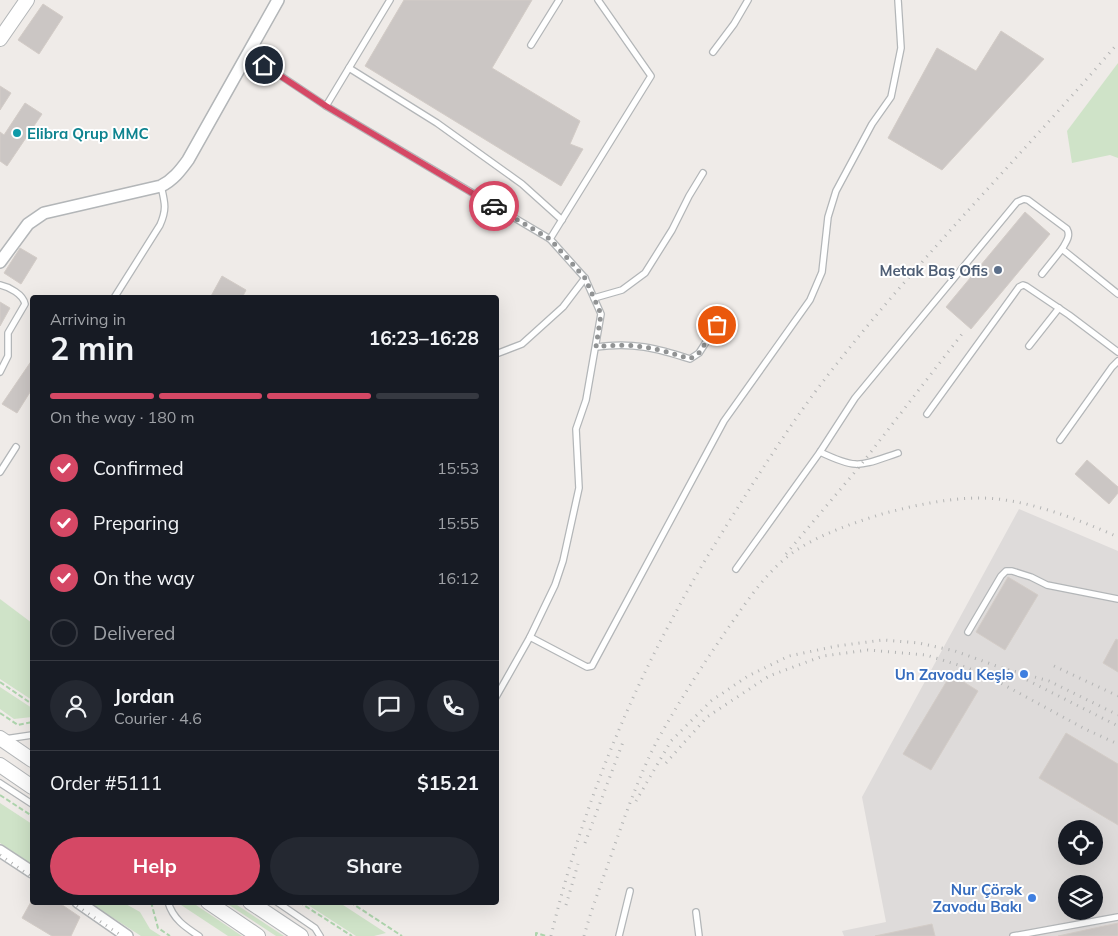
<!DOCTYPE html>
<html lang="en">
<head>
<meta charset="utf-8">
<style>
	:root { --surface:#171b24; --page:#242831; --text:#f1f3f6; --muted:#9ea1a6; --line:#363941; --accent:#d54865 }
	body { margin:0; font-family:Mulish,sans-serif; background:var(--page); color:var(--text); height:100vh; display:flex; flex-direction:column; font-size:19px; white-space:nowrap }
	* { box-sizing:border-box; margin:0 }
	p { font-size:16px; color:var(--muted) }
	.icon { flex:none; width:28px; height:28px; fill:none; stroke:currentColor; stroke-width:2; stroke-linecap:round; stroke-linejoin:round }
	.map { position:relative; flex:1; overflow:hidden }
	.side { position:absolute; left:30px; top:295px; width:469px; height:610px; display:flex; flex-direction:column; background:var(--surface); border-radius:5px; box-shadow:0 5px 20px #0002 }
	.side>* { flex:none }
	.controls { position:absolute; left:1058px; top:820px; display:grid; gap:10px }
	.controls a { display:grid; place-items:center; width:45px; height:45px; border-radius:50%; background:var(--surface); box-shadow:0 5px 20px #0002; font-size:25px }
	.pin { position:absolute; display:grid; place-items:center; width:42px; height:42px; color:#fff; margin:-21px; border:2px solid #fff; border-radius:50%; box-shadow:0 1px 5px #0007 }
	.courier { position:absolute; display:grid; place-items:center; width:50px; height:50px; margin:-25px; border:4px solid #d54865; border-radius:50%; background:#fff; color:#222; box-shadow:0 1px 6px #0007 }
	.head em { font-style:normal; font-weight:700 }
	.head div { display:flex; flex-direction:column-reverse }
	.head { display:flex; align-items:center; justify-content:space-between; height:85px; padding:0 20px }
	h1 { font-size:32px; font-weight:700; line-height:38px }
	.bar { display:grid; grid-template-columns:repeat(4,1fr); gap:8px 5px; align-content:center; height:60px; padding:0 20px }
	.bar i { height:6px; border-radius:4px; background:var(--line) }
	.bar .selected { background:var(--accent) }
	.bar p { grid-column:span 4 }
	.line { display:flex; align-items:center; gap:12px; padding:0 20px; border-top:1px solid var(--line) }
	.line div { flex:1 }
	.round { display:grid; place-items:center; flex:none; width:52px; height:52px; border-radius:26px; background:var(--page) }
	ol { padding:0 20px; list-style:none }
	li { display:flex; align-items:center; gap:15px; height:55px }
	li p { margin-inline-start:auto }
	li .icon { padding:5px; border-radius:50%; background:var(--accent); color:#fff; stroke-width:4 }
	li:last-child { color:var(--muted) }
	li i { width:28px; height:28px; border:2px solid var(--line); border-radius:50% }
	.button { display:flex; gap:10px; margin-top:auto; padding:10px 20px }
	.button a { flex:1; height:58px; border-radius:30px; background:var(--accent); color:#fff; font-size:20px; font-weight:700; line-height:58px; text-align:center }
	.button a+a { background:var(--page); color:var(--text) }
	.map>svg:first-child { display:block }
	.industrial { fill:#dedbda; fill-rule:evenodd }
	.green { fill:#cfe3c8 }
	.building { fill:#cbc6c4; stroke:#d3ccc7 }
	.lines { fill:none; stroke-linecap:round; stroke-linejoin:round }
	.service-casing { stroke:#b3b6b8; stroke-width:8 }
	.minor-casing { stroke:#b3b6b8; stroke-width:14 }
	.tertiary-casing { stroke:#b3b6b8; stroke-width:16 }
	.path { stroke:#add4ac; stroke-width:2; stroke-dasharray:5 2.5; stroke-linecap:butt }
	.service { stroke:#fff; stroke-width:5.5 }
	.minor { stroke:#fff; stroke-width:11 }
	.tertiary { stroke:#fff; stroke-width:14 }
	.rail { stroke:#b3b4b4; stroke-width:3; stroke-dasharray:1 6; stroke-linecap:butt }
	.done { stroke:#919394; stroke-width:5; stroke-dasharray:0 9 }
	.route { stroke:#d54865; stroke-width:6 }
	.culture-dot { fill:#0f9aa8; stroke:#fff; stroke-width:2 }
	.service-dot { fill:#5c6f8a; stroke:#fff; stroke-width:2 }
	.shop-dot { fill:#3f7fe0; stroke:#fff; stroke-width:2 }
	.labels { text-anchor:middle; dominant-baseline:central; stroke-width:4; stroke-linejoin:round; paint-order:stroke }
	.culture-label { font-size:15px; font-weight:bold; fill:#0d838f; stroke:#fff; text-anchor:start }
	.service-label { font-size:15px; font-weight:bold; fill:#4e5e75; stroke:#fff; text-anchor:end }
	.shop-label { font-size:15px; font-weight:bold; fill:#366cbe; stroke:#fff; text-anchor:end }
</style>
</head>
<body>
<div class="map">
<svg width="1118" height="936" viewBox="0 0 1118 936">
	<rect width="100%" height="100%" fill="#efebe8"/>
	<path class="industrial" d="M1019,509L1118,551V936H844L842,931L886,922L862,797ZM1066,829H1094V856H1066ZM1066,884H1094V911H1066Z"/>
	<g class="green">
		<path d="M1118,63V158L1110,155L1072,163L1067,131Z"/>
		<path d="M0,599L32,623V700L0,679Z"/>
		<path d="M0,687L32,708V717L14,719L0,709Z"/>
		<path d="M0,803L32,824V865L0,843Z"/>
		<path d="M90,903H124L140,912L150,929L161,936H141Z"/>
		<path d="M178,903H193L242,936H228Z"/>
		<path d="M226,903H234L284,936H276Z"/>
		<path d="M305,903H340L386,933L374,936H356Z"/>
	</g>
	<g class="building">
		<path d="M404,0H532L492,68L580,121L570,144L583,149L561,186L365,66Z"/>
		<path d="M43,4L63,17L39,54L18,40Z"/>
		<path d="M1001,31L1044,59L942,170L888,138L937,48L976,71Z"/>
		<path d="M0,86L11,93L0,110Z"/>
		<path d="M25,103L42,114L7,166L0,161V132L4,135Z"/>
		<path d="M1025,212L1050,234L971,329L946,307Z"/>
		<path d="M20,248L37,258L21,284L4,273Z"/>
		<path d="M222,276L246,290L242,298H210Z"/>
		<path d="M0,302L10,308L0,326Z"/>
		<path d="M32,360V389L17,413L2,404Z"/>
		<path d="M1087,460L1118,487V493L1109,504L1075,474Z"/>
		<path d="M1008,577L1038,595L1005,650L976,632Z"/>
		<path d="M1116,639L1118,640V672L1103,663Z"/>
		<path d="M951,674L978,691L931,770L903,754Z"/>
		<path d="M1066,733L1118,764V825L1039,778Z"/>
		<path d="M32,900V902H58L80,917L71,936H52L22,918Z"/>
		<path d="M1118,923V936H1058Z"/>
		<path d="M932,924L935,936H875Z"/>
	</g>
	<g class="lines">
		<g class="service-casing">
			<g id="service">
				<path d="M531,45L559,0"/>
				<path d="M713,52L734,24L748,0"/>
				<path d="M248,54L326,106L390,0"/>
				<path d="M349,68L437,123L522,184L562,220"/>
				<path d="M326,106L550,239L585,278L601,314L586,400L576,429L579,488L563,561L555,585L530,637L496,697"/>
				<path d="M550,239L651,76L598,0"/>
				<path d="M1042,274L1062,249"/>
				<path d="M0,285C9,287 23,294 25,304L8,333V356L0,372"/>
				<path d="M114,298L160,225C167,209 165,203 161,186"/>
				<path d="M594,298L622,290L645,273L672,230L689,196L703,173"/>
				<path d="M1029,346L1059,308"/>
				<path d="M596,347C633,342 656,348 690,359L699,353L717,325"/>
				<path d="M496,354L522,344L563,307L585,278"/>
				<path d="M927,414L1019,287L1023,285L1026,286L1069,315L1118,352"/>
				<path d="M1060,440L1112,367L1118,361"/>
				<path d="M820,452C858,470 859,466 898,453"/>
				<path d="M0,472L16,447"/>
				<path d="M736,569L820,452L855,398L1017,202L1024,199L1028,200L1067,229C1071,236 1066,242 1062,249L1118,294"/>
				<path d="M968,632L1001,576L1006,571H1012L1031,577L1047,585L1118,599"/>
				<path d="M530,637L587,667L592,666L724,421L810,300L822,272L828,217L836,191L872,124L891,97L901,48L898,0"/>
				<path d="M5,739L32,735"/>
				<path d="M0,783L32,804"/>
				<path d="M168,902C173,919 185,927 199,936"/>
				<path d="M277,902L315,928L320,936"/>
				<path d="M696,912L699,936"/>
				<path d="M619,936L630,891"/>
				<path d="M1013,936L1118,917"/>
			</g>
		</g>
		<g class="minor-casing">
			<g id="minor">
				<path d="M0,262L28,224L44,213L161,186C173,180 180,171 188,160L278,0"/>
				<path d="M0,851L32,872"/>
				<path d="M78,902L127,936"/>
			</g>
		</g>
		<g class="tertiary-casing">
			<g id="tertiary">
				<path d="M0,39L27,0"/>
				<path d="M0,738L32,760"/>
				<path d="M0,765L32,787"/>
				<path d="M208,902L258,936"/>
				<path d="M250,902L301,936"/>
			</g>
		</g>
		<g class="path">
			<path d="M0,682L32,704"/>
			<path d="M0,713L18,725L32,722"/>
			<path d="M0,795L32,816"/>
			<path d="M151,902L158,928L170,936"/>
			<path d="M299,902L352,936"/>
			<path d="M350,902L402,936"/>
			<path d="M536,936V933L546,936"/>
		</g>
		<use href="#service" class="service"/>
		<use href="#minor" class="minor"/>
		<use href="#tertiary" class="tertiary"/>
		<g class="rail">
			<path d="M786,554L860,466L962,334"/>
			<path d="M1054,666L1118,696"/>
			<path d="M1027,680L1118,726"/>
			<path d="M666,763L707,717L769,676L823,656L868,650L926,655L968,668L995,680L1085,729L1118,744"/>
			<path d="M636,801L671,741L711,701L748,676L789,656L837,646L883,640L919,643L955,651L1002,668L1049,681L1118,715"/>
			<path d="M585,843L623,742"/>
			<path d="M0,855L32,877"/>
			<path d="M71,902L122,936"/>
			<path d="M566,905L578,864"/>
			<path d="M551,936C578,823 621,712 677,610C696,574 718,539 740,504C768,460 796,416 828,375C918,259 1023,154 1118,43"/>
			<path d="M584,936C592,907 603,879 613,850C626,813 639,776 657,741C678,703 702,666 726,631C746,603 766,571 795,551C821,534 853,523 882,514C912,506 943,499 975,498C1022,497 1075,518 1118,537"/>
		</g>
	</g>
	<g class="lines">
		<path class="done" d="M494,206L550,239L585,278L601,314L596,347C633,342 656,348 690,359L699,353L717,325"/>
		<path class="route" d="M264,65L326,106L494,206"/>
	</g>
	<circle class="culture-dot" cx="17" cy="133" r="5"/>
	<circle class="service-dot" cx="998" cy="270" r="5"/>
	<g class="shop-dot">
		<circle cx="1024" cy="674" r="5"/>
		<circle cx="1032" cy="898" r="5"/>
	</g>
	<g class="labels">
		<g class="culture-label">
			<text x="27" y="133">Elibra Qrup MMC</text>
		</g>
		<g class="service-label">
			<text x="988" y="270">Metak Baş Ofis</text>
		</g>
		<g class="shop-label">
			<text x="1014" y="674">Un Zavodu Keşlə</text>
			<text x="1022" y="889">Nur Çörək<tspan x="1022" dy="17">Zavodu Bakı</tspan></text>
		</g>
	</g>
</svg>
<div class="controls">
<a><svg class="icon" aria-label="locate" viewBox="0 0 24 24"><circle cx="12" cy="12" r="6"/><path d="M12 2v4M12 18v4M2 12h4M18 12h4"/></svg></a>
<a><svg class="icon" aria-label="layers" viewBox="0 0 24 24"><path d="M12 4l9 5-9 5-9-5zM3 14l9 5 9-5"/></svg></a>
</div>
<div class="pin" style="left:717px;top:325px;background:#ea580c"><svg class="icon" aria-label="bag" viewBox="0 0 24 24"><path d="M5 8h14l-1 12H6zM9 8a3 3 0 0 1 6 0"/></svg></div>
<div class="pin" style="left:264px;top:65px;background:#1f2937"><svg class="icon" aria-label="home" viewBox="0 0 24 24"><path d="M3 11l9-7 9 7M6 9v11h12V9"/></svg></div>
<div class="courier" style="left:494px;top:206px"><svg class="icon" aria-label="car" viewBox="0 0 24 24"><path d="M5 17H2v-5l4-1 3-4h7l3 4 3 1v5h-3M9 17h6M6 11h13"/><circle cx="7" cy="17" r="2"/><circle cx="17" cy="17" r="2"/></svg></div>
<section class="side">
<div class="head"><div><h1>2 min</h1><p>Arriving in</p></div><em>16:23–16:28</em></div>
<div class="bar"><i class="selected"></i><i class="selected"></i><i class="selected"></i><i></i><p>On the way · 180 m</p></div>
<ol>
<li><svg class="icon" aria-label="check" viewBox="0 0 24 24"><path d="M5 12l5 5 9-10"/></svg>Confirmed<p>15:53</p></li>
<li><svg class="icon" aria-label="check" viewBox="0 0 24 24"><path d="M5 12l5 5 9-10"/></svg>Preparing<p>15:55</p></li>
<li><svg class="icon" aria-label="check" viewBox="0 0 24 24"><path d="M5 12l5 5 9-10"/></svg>On the way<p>16:12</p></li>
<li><i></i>Delivered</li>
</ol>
<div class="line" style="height:90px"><a class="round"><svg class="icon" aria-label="person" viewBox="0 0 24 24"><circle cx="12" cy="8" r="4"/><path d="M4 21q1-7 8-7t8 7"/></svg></a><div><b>Jordan</b><p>Courier · 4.6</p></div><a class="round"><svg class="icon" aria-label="chat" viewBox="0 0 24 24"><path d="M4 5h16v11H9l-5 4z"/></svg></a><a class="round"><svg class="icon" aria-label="phone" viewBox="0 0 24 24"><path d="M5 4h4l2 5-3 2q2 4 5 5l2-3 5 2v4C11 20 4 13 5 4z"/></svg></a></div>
<div class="line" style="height:65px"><div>Order #5111</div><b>$15.21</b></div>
<div class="button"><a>Help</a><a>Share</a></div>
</section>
</div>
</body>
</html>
